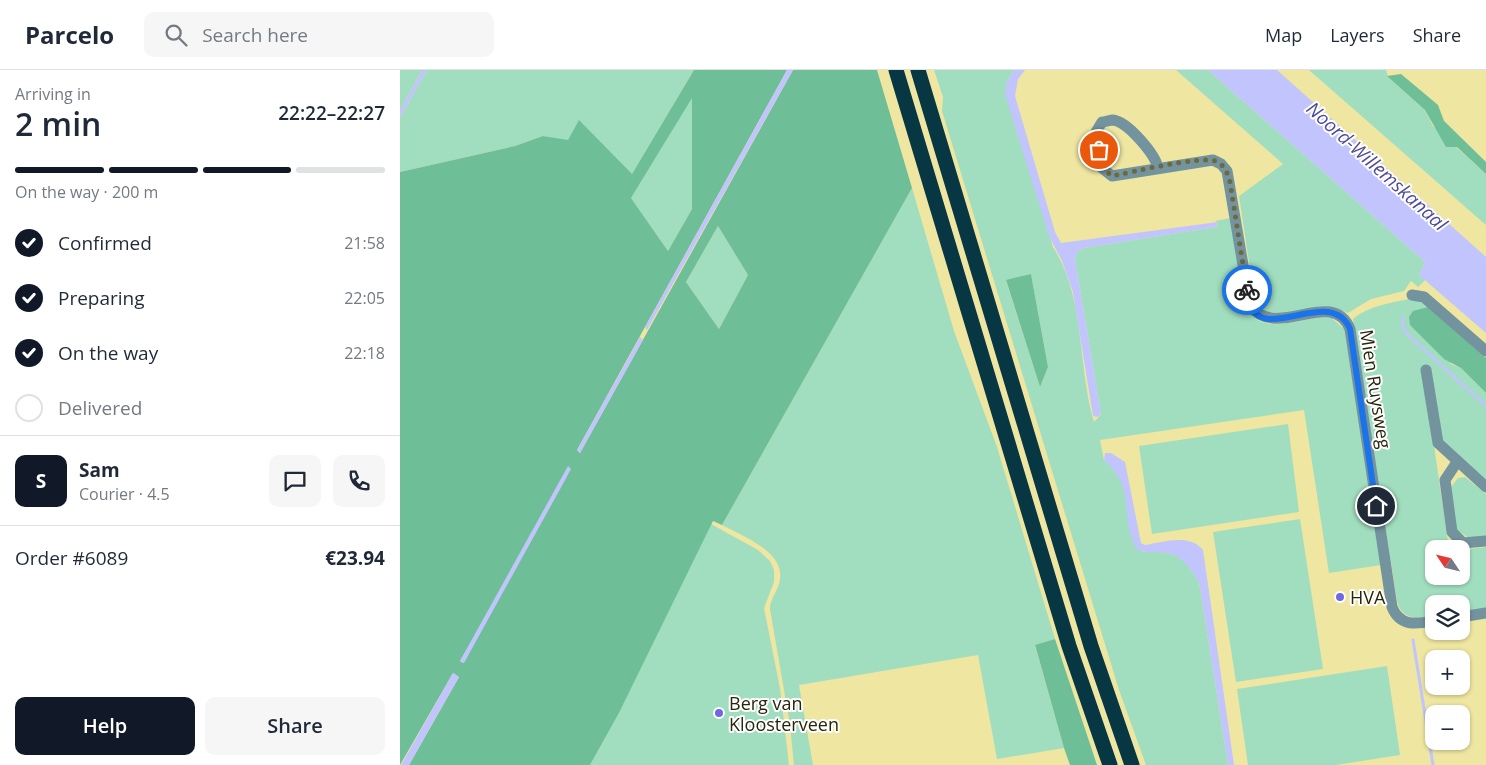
<!DOCTYPE html>
<html lang="en">
<head>
<meta charset="utf-8">
<style>
	:root { --surface:#fff; --page:#f6f6f7; --text:#1f2937; --muted:#747a83; --line:#e0e1e3; --accent:#111827 }
	body { margin:0; font-family:"Open Sans",sans-serif; background:var(--page); color:var(--text); height:100vh; display:flex; flex-direction:column; font-size:19px; white-space:nowrap }
	* { box-sizing:border-box; margin:0 }
	p { font-size:16px; color:var(--muted) }
	.icon { flex:none; width:28px; height:28px; fill:none; stroke:currentColor; stroke-width:2; stroke-linecap:round; stroke-linejoin:round }
	.map { position:relative; flex:1; overflow:hidden }
	.drawer { display:flex; flex-direction:column; background:var(--surface); width:400px }
	.drawer>* { flex:none }
	.needle { width:32px; rotate:305deg }
	.controls { position:absolute; left:1025px; top:470px; display:grid; gap:10px }
	.controls a { display:grid; place-items:center; width:45px; height:45px; border-radius:10px; background:var(--surface); box-shadow:0 1px 4px #0004; font-size:25px }
	.pin { position:absolute; display:grid; place-items:center; width:42px; height:42px; color:#fff; margin:-21px; border:2px solid #fff; border-radius:50%; box-shadow:0 1px 5px #0007 }
	.courier { position:absolute; display:grid; place-items:center; width:50px; height:50px; margin:-25px; border:4px solid #1a73e8; border-radius:50%; background:#fff; color:#222; box-shadow:0 1px 6px #0007 }
	.summary em { font-style:normal; font-weight:600 }
	.summary div { display:flex; flex-direction:column-reverse }
	.summary { display:flex; align-items:center; justify-content:space-between; height:85px; padding:0 15px }
	h1 { font-size:32px; font-weight:600; line-height:38px }
	.bar { display:grid; grid-template-columns:repeat(4,1fr); gap:8px 5px; align-content:center; height:60px; padding:0 15px }
	.bar i { height:6px; border-radius:4px; background:var(--line) }
	.bar .active { background:var(--accent) }
	.bar p { grid-column:span 4 }
	.line { display:flex; align-items:center; gap:12px; padding:0 15px; border-top:1px solid var(--line) }
	.line div { flex:1 }
	.round { display:grid; place-items:center; flex:none; width:52px; height:52px; border-radius:10px; background:var(--page) }
	ol { padding:0 15px; list-style:none }
	li { display:flex; align-items:center; gap:15px; height:55px }
	li p { margin-inline-start:auto }
	li .icon { padding:5px; border-radius:50%; background:var(--accent); color:#fff; stroke-width:4 }
	li:last-child { color:var(--muted) }
	li i { width:28px; height:28px; border:2px solid var(--line); border-radius:50% }
	.action { display:flex; gap:10px; margin-top:auto; padding:10px 15px }
	.action a { flex:1; height:58px; border-radius:10px; background:var(--accent); color:#fff; font-size:20px; font-weight:600; line-height:58px; text-align:center }
	.action a+a { background:var(--page); color:var(--text) }
	header { display:flex; align-items:center; gap:30px; box-sizing:border-box; height:70px; padding:0 25px; background:var(--surface); border-bottom:1px solid var(--line) }
	header strong { font-size:24px }
	nav { display:flex; gap:28px; margin-inline-start:auto; font-size:18px }
	.search { width:350px; height:45px; background:var(--page); display:flex; align-items:center; gap:12px; box-sizing:border-box; padding:0 18px; border-radius:10px; color:var(--muted); font-size:19px }
	main { display:flex; flex:1; min-height:0 }
	.map>svg:first-child { display:block }
	.green { fill:#a1debf; fill-rule:evenodd }
	.forest { fill:#6ebf98; fill-rule:evenodd }
	.water { fill:#c1c4fd }
	.lines { fill:none; stroke-linecap:round; stroke-linejoin:round }
	.stream { stroke:#c1c4fd; stroke-width:3 }
	.minor { stroke:#73939f; stroke-width:11 }
	.motorway { stroke:#083744; stroke-width:15 }
	.done { stroke:#6d693e; stroke-width:5; stroke-dasharray:0 9 }
	.route { stroke:#1a73e8; stroke-width:6 }
	.poi-dot { fill:#6f68e2; stroke:#fff; stroke-width:2 }
	.labels { text-anchor:middle; dominant-baseline:central; stroke-width:4; stroke-linejoin:round; paint-order:stroke }
	.street-label { font-size:18px; fill:#282509; stroke:#fff }
	.poi-label { font-size:18px; fill:#282509; stroke:#fff; text-anchor:start }
	.water-label { font-size:19px; font-style:italic; fill:#4e4a9c; stroke:#fff }
</style>
</head>
<body>
<header>
<strong>Parcelo</strong>
<div class="search"><svg class="icon" aria-label="search" viewBox="0 0 24 24"><circle cx="10" cy="10" r="6"/><path d="M15 15l6 6"/></svg>Search here</div>
<nav><a>Map</a><a>Layers</a><a>Share</a></nav>
</header>
<main>
<section class="drawer">
<div class="summary"><div><h1>2 min</h1><p>Arriving in</p></div><em>22:22–22:27</em></div>
<div class="bar"><i class="active"></i><i class="active"></i><i class="active"></i><i></i><p>On the way · 200 m</p></div>
<ol>
<li><svg class="icon" aria-label="check" viewBox="0 0 24 24"><path d="M5 12l5 5 9-10"/></svg>Confirmed<p>21:58</p></li>
<li><svg class="icon" aria-label="check" viewBox="0 0 24 24"><path d="M5 12l5 5 9-10"/></svg>Preparing<p>22:05</p></li>
<li><svg class="icon" aria-label="check" viewBox="0 0 24 24"><path d="M5 12l5 5 9-10"/></svg>On the way<p>22:18</p></li>
<li><i></i>Delivered</li>
</ol>
<div class="line" style="height:90px"><b class="round" style="background:var(--accent);color:#fff">S</b><div><b>Sam</b><p>Courier · 4.5</p></div><a class="round"><svg class="icon" aria-label="chat" viewBox="0 0 24 24"><path d="M4 5h16v11H9l-5 4z"/></svg></a><a class="round"><svg class="icon" aria-label="phone" viewBox="0 0 24 24"><path d="M5 4h4l2 5-3 2q2 4 5 5l2-3 5 2v4C11 20 4 13 5 4z"/></svg></a></div>
<div class="line" style="height:65px"><div>Order #6089</div><b>€23.94</b></div>
<div class="action"><a>Help</a><a>Share</a></div>
</section>
<div class="map">
<svg width="1086" height="695" viewBox="0 0 1086 695">
	<rect width="100%" height="100%" fill="#eee6a1"/>
	<g class="green">
		<path d="M0,0H22L0,41Z"/>
		<path d="M27,0H294L232,104L168,71L143,66L115,76L0,102V48Z"/>
		<path d="M534,0H614L606,13L653,177C686,229 677,294 694,352L701,344L675,189L677,182L684,178L816,157L818,153L815,151L831,148L843,229C858,274 899,244 932,248L945,260L981,495L929,503L904,340L700,370L704,390L715,400L724,417L733,470L743,482C775,481 782,484 799,512L828,695H746L719,620L542,41L543,27ZM631,204L648,297L640,317L606,211Z"/>
		<path d="M776,0H808L1025,192L1019,205L1025,210L1018,217L1011,211L1004,221L971,229L948,243C918,227 868,258 855,231L839,126L883,94Z"/>
		<path d="M909,0H986L988,7L1025,40L1033,56L1086,104V155Z"/>
		<path d="M292,27V139L268,181L231,128Z"/>
		<path d="M512,118L554,261L597,377L655,569L635,576L664,678L597,689L578,585L399,615L413,695H394L390,655L370,539C370,528 379,520 380,509C384,481 342,466 322,455Z"/>
		<path d="M318,156L348,205L319,259L286,212Z"/>
		<path d="M1009,229L1022,231L1028,237L1051,294L1061,298L1086,323V411L1043,373L1023,299L1049,479H1034V506H1061V480L1086,477V538L1061,542V534H1034V546C1017,548 1002,551 997,531L953,249C968,236 990,233 1009,229Z"/>
		<path d="M888,354L899,442L752,464L739,376Z"/>
		<path d="M1065,407L1086,424V466L1070,469L1056,459L1051,417L1058,408Z"/>
		<path d="M900,449L923,599L836,612L813,462Z"/>
		<path d="M311,454L358,480L370,491L374,500V512L364,538L380,618L389,695H190L219,643Z"/>
		<path d="M987,596L1000,685L936,695H848L837,619Z"/>
	</g>
	<g class="forest">
		<path d="M294,0H387L177,380L180,383L393,0H477L512,118L322,455L313,451L219,643L190,695H9L59,607L53,603L0,695V102L115,76L143,66L168,70L179,50L232,104ZM292,28V139L268,181L231,128ZM318,156L348,205L319,259L286,212ZM171,399L63,593L60,591Z"/>
		<path d="M1001,4L1038,35L1044,51L1086,92V104L1057,77H1046L1025,40L987,6Z"/>
		<path d="M631,204L648,297L640,317L606,210Z"/>
		<path d="M1028,237L1086,288V323L1061,298L1044,289L1010,255L1009,247L1013,241Z"/>
		<path d="M655,569L697,695H670L664,678L635,575Z"/>
	</g>
	<g class="water">
		<path d="M22,0H27L0,48V41Z"/>
		<path d="M387,0H393L247,260L245,257L255,239Z"/>
		<path d="M614,0H625L618,9L615,26L655,162L661,173L818,152L816,157L684,178L677,182L675,189L701,344L697,347L693,346L673,222L662,191L649,166L605,24L606,13Z"/>
		<path d="M808,0H877L1086,187V263L1019,205L1025,192Z"/>
		<path d="M240,267L243,270L180,383L177,380Z"/>
		<path d="M705,383H711L725,392L741,473L745,475C763,472 790,463 803,480L834,695H828L799,512C785,490 779,481 751,482C745,482 741,482 736,478C719,446 737,419 704,390Z"/>
		<path d="M168,396L171,399L64,593L60,591Z"/>
		<path d="M53,603L59,607L9,695H1Z"/>
	</g>
	<g class="lines">
		<g class="stream">
			<path d="M1003,247V259L1011,268L1086,336"/>
			<path d="M1013,570L1033,695"/>
		</g>
		<g class="minor">
			<path d="M758,98C755,84 728,52 713,50C710,50 705,52 702,52L696,62L702,98L712,106L813,90L821,94L827,101L850,236C878,271 932,216 950,259L992,537C1000,557 1016,554 1034,551"/>
			<path d="M1012,225L1024,227L1086,281"/>
			<path d="M1026,300L1038,373L1086,417"/>
			<path d="M1057,392L1045,410L1052,462L1063,473L1086,471"/>
			<path d="M1061,547L1086,543"/>
		</g>
		<g class="motorway">
			<path d="M496,0L669,576L710,695"/>
			<path d="M518,0L691,576L732,695"/>
		</g>
	</g>
	<g class="lines">
		<path class="done" d="M699,80L702,98L712,106C732,102 799,86 815,91C825,95 827,102 830,112L847,220"/>
		<path class="route" d="M847,220C848,225 848,231 850,235C865,274 931,215 950,259L976,436"/>
	</g>
	<g class="poi-dot">
		<circle cx="940" cy="527" r="5"/>
		<circle cx="319" cy="643" r="5"/>
	</g>
	<g class="labels">
		<g class="street-label">
			<text transform="translate(976 319) rotate(81)">Mien Ruysweg</text>
		</g>
		<g class="poi-label">
			<text x="950" y="527">HVA</text>
			<text x="329" y="633">Berg van<tspan x="329" dy="21">Kloosterveen</tspan></text>
		</g>
		<g class="water-label">
			<text transform="translate(977 96) rotate(42)">Noord-Willemskanaal</text>
		</g>
	</g>
</svg>
<div class="controls">
<a><svg class="needle" viewBox="-14 -14 28 28"><path d="M0-13l5 13h-10z" fill="#e53935"/><path d="M0 13l5-13h-10z" fill="#747a83"/></svg></a>
<a><svg class="icon" aria-label="layers" viewBox="0 0 24 24"><path d="M12 4l9 5-9 5-9-5zM3 14l9 5 9-5"/></svg></a>
<a>+</a>
<a>−</a>
</div>
<div class="pin" style="left:699px;top:80px;background:#ea580c"><svg class="icon" aria-label="bag" viewBox="0 0 24 24"><path d="M5 8h14l-1 12H6zM9 8a3 3 0 0 1 6 0"/></svg></div>
<div class="pin" style="left:976px;top:436px;background:#1f2937"><svg class="icon" aria-label="home" viewBox="0 0 24 24"><path d="M3 11l9-7 9 7M6 9v11h12V9"/></svg></div>
<div class="courier" style="left:847px;top:220px"><svg class="icon" aria-label="bike" viewBox="0 0 24 24"><circle cx="6" cy="16" r="4"/><circle cx="18" cy="16" r="4"/><path d="M6 16l4-8h5l3 8M10 8l3 8H6M13 5h3"/></svg></div>
</div>
</main>
</body>
</html>
